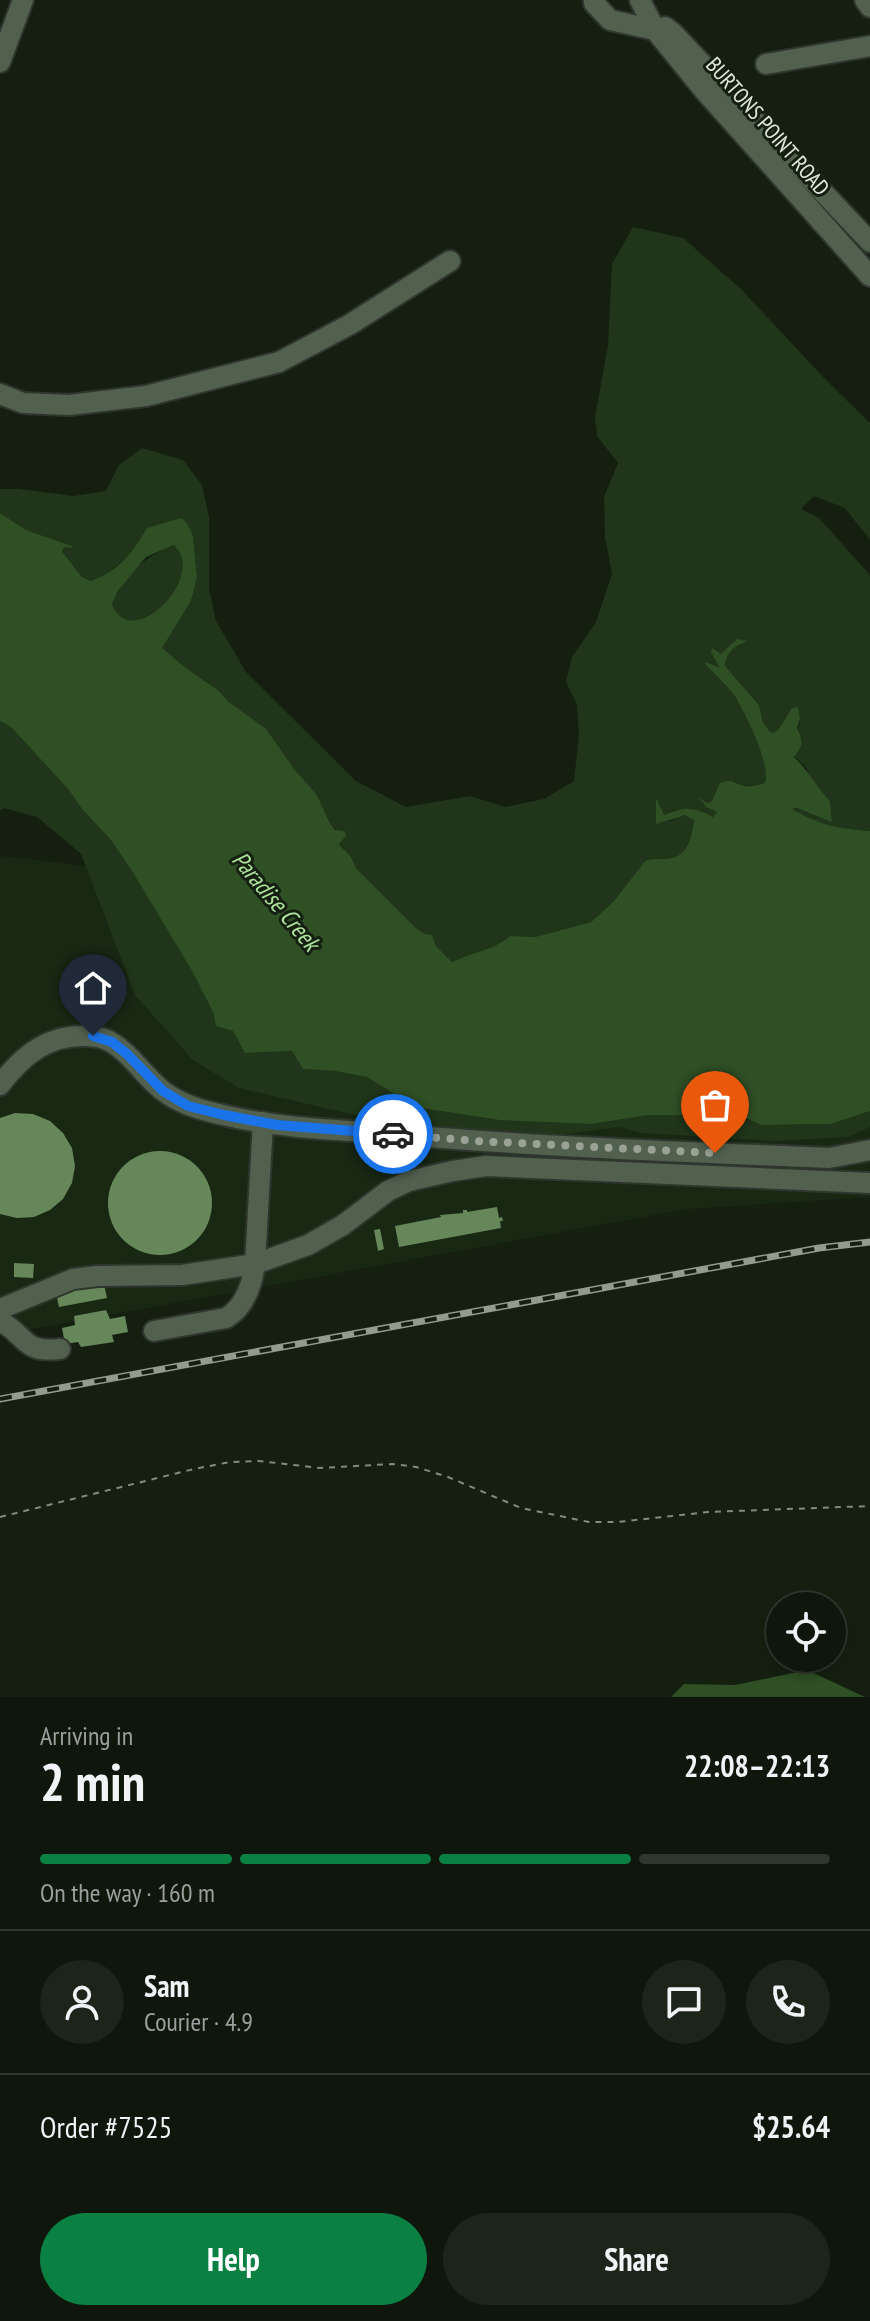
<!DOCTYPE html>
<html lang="en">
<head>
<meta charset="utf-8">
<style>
	:root { --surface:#0f170c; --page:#1d241a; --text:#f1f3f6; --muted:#9b9f9d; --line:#2f362d; --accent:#0b8043 }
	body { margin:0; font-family:"PT Sans Narrow",sans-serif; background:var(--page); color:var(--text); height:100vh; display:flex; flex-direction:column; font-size:30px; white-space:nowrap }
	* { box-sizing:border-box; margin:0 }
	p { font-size:26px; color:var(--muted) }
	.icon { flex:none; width:44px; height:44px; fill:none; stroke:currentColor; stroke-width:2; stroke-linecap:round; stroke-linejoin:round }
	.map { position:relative; height:1697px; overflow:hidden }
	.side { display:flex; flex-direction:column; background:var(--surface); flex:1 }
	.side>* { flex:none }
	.controls { position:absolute; left:766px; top:1592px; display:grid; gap:16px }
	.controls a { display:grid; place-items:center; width:80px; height:80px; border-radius:50%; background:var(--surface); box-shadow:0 4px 12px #0003,0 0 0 2px var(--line); font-size:40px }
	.pin { position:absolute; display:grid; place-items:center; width:68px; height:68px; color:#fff; margin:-82px -34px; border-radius:50% 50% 50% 0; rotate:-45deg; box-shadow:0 0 8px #0007 }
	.pin .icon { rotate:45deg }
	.courier { position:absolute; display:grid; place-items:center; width:80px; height:80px; margin:-40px; border:6px solid #1a73e8; border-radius:50%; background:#fff; color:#222; box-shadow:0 2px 10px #0007 }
	.head em { font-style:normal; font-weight:800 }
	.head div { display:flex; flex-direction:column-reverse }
	.head { display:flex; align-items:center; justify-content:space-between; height:136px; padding:0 40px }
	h1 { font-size:52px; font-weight:800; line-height:60px }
	.bar { display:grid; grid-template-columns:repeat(4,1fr); gap:12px 8px; align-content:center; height:96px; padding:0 40px }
	.bar i { height:10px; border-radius:6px; background:var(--line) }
	.bar .selected { background:var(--accent) }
	.bar p { grid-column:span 4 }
	.line { display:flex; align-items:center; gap:20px; padding:0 40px; border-top:2px solid var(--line) }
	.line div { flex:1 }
	.round { display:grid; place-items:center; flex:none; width:84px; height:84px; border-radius:42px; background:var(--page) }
	.action { display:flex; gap:16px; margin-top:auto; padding:16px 40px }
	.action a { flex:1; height:92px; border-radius:48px; background:var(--accent); color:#fff; font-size:32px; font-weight:800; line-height:92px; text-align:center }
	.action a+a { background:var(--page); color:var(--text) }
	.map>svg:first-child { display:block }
	.built { fill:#182813 }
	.green { fill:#203519 }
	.water { fill:#2f4f25; fill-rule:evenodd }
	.building { fill:#65875a }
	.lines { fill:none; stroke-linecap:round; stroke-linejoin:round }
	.minor-casing { stroke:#2e362d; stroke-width:24 }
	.path { stroke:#818b7e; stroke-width:2; stroke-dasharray:6 6; stroke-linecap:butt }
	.minor { stroke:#52604e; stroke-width:20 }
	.rail-casing { stroke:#929b8e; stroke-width:7 }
	.rail { stroke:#141f10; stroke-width:4; stroke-dasharray:12; stroke-linecap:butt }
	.done { stroke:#99a295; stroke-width:8; stroke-dasharray:0 14.4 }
	.route { stroke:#1a73e8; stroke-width:10 }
	.labels { text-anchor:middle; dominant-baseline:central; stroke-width:6; stroke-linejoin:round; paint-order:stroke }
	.street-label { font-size:22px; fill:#e0e8dd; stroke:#141f10 }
	.water-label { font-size:24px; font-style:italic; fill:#ade29d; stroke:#141f10 }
</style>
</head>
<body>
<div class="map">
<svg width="870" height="1697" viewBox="0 0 870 1697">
	<rect width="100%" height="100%" fill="#141f10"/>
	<path class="built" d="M0,856L132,871L415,1107L831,1124L870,1111V1197L687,1209L0,1335Z"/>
	<g class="green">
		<path d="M633,227L683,238L740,288L826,380L870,423V540L845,508L814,496L801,509L819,518L870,575V831C837,828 823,826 793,811V808H796L832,821L830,801L813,782L805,766L794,756L800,719L791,709L779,729L773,733L770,732L763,722L759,705L725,666L726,657L737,644V639L721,655L713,649L712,652L722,669L705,664C715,675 728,686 736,698C747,716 772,763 765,783L749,786L740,785L707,803L702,799L717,812L713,817L675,810L663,815L657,801L664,820L671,821L684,815L694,819C692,834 689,854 672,858C663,860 654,857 645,861L614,901L591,922L535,937L510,936C491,951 473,952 452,962L436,946L432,935L425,934L416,928L356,868L351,857L339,843L345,831L336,830L329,821L317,795L219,691L186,668L161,648L191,601L197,577L193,536L155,526L147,528C130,555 122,567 91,581L82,577L62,550L64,547L72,546L26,530L0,513V489H19L74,496L106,491L119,465L142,448L183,460L202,485L209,517V589L216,621L246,672L356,781L406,807L470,796L505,807L544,799L574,781L579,734L577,705L566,682L572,657L596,622L612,574L605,537L604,497L618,463L597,436L595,417L608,345L612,264Z"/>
		<path d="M175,545C207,579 131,653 112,604C126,574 144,556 175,545Z"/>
		<path d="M0,721L11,727L70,790L82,809L110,839L132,871L192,971L213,1012L216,1025L233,1031L246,1053L293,1051L303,1069L335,1071L367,1077L415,1107L499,1120L592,1124L648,1115H692L742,1116L761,1125L831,1124L870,1111V1127L848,1137L776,1141L642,1133L619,1127L560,1135L477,1130L389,1123L239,1088L193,1060L135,995L81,854L37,817L3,808L0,811Z"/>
	</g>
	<g class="water">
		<path d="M0,513L26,530L72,546V548L64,547L62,551L82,577L91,581C122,568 130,555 147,528L181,518L187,523L193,536L197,577L191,601L162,648L186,668L219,691L229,702L266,729L294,769L317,795L329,821L335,830L345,831L346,836L339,844L351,857L356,868L416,928L425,934L432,935L436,946L452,962C472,952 492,951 510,936L535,937L591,922L614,901L645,861C654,857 663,860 672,858C689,854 692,834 694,820L684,815C674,820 666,820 656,824V798L664,815C685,806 693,807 713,817L717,812L706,807L699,797L707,803L712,801L720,783C735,778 732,784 745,786C751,787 758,784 765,783C771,764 746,715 736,698C728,686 715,675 705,664L706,662L720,668L711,652L712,648L721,654L737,639L748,641C735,645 726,652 725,666L759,705L763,722L770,732L773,733L779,729L791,709L798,707L800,719L797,728C803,741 804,745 794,757C808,770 816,786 830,801L832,822L797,808H793V810C823,826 837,828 870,831V1111L831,1124L761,1125L742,1116L692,1115H648L592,1124L499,1120L415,1107L367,1077L335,1071L303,1069L292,1051L245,1053L233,1031L216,1026L213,1012L192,971L132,871L110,839L82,809L69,790L11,727L0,721ZM174,545C208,577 131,654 112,604L118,591L146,557Z"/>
		<path d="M807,1670L865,1697H671L684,1684L735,1685Z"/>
	</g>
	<g class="building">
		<path d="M15,1113L33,1114L50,1121L63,1133L72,1148L75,1166L72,1183L63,1199L50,1210L34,1217L17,1218L0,1214V1118Z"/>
		<circle cx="160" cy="1203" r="52"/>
		<path d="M497,1207L499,1218L502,1217L503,1221H500L501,1228L399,1247L395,1226L441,1217L440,1215L463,1213V1210H467V1212Z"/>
		<path d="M380,1229L384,1249L378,1251L374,1230Z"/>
		<path d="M14,1263L34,1264L33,1278L14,1277Z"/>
		<path d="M104,1284L107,1298L59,1307L56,1293L72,1290V1289Z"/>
		<path d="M106,1310L110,1319L125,1316L128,1332L112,1335L114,1342L81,1347L78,1342L65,1344L62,1328L75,1325L74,1316Z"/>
	</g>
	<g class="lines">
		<g class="minor-casing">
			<g id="minor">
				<path d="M594,0V3L610,20L655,30L665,27L673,33L870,242"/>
				<path d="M640,0L655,30L703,89L870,276"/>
				<path d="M865,0L870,7"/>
				<path d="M0,62L23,0"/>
				<path d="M766,64L870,46"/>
				<path d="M0,394L23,403L69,405L146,396L279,362L349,325L450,261"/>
				<path d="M0,1085C22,1056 47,1035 85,1036C94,1036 106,1038 114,1044C133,1056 144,1076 162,1090C179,1104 201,1110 223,1115C282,1129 344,1130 404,1135C545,1147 687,1152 829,1158L870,1150"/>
				<path d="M0,1309L73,1279L97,1276L182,1275L255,1264L308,1245L343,1225L388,1191L409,1181L453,1171L486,1166L870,1183"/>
				<path d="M0,1321C28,1336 21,1353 60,1349"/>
				<path d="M154,1331L226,1318C245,1307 252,1285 255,1264L263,1122"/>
			</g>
		</g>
		<path class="path" d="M0,1517L194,1469L230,1462L259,1461L320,1468L392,1464L416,1467L448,1477L521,1508L589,1522H618L708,1512L870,1506"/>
		<use href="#minor" class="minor"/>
		<g class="rail-casing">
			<path id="rail" d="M0,1399L819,1248L870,1242"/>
		</g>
		<use href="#rail" class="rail"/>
	</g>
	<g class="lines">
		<path class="done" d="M393,1134L476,1141L715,1153"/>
		<path class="route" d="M93,1036L112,1042L127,1054L163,1091L188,1106L224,1115L277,1125L393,1134"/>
	</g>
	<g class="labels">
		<g class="street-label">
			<text transform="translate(768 126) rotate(49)">BURTONS POINT ROAD</text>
		</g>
		<g class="water-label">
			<text transform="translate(276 901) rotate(50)">Paradise Creek</text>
		</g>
	</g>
</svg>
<div class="controls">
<a><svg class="icon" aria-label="locate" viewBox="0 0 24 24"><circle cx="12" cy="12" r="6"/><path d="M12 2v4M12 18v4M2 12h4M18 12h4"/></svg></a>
</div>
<div class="pin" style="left:715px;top:1153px;background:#ea580c"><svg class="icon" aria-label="bag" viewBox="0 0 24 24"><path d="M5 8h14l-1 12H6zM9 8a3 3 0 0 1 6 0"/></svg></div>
<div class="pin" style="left:93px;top:1036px;background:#1f2937"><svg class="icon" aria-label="home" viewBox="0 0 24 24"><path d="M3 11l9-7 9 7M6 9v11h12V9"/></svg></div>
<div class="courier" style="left:393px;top:1134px"><svg class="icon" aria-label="car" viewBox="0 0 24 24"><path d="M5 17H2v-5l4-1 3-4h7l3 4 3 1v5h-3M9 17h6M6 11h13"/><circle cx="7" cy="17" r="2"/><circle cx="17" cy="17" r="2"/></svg></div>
</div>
<section class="side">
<div class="head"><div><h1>2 min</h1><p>Arriving in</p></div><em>22:08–22:13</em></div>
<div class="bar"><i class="selected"></i><i class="selected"></i><i class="selected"></i><i></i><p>On the way · 160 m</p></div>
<div class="line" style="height:144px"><a class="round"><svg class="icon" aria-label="person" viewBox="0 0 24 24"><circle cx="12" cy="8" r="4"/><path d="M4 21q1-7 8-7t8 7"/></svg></a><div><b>Sam</b><p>Courier · 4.9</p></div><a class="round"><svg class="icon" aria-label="chat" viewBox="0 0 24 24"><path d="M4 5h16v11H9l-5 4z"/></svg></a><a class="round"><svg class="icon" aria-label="phone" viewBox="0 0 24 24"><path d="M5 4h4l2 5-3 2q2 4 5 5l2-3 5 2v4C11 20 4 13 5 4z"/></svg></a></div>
<div class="line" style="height:104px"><div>Order #7525</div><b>$25.64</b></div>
<div class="action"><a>Help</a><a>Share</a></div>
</section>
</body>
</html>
